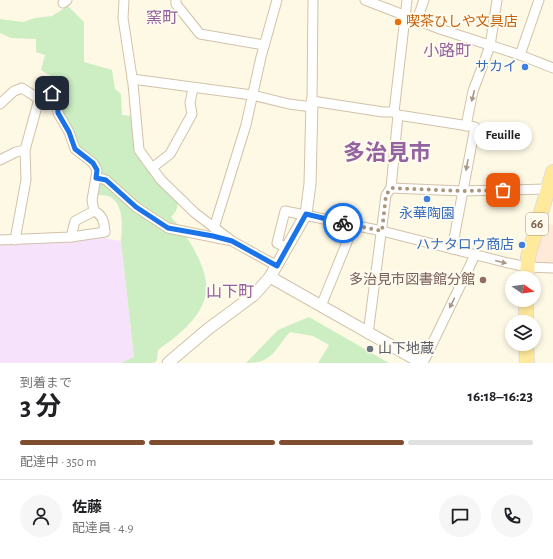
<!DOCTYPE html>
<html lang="ja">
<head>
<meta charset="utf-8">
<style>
	:root { --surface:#fff; --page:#f6f6f6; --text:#202124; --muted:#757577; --line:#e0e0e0; --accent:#7f4e30 }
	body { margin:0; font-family:"Alegreya Sans","Noto Sans JP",sans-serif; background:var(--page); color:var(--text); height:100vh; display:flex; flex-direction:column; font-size:15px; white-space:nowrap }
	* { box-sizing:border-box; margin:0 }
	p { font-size:13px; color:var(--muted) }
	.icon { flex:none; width:22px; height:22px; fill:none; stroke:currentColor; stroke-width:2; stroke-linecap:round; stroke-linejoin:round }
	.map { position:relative; height:363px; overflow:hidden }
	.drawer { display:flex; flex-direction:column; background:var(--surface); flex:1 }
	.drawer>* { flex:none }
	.needle { width:26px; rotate:103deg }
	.buttons { position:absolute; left:505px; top:271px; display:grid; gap:8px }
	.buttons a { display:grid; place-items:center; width:36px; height:36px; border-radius:50%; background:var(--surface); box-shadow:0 2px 6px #0003; font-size:20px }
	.pin { position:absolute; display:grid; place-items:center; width:34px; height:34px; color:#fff; margin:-17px; border-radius:8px; box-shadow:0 2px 6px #0006 }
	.courier { position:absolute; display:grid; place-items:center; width:40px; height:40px; margin:-20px; border:3px solid #1a73e8; border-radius:50%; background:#fff; color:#222; box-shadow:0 1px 5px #0007 }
	.bubble { position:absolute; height:28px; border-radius:14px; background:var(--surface); box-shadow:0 2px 6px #0003; font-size:13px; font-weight:700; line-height:28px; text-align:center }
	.summary em { font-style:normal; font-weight:700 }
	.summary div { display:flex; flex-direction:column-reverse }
	.summary { display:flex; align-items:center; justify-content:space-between; height:68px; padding:0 20px }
	h1 { font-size:26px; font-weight:700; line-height:30px }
	.bar { display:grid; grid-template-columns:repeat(4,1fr); gap:6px 4px; align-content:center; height:48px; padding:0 20px }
	.bar i { height:5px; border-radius:3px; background:var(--line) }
	.bar .on { background:var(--accent) }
	.bar p { grid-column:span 4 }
	.line { display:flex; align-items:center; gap:10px; padding:0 20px; border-top:1px solid var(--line) }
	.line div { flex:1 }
	.round { display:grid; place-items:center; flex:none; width:42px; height:42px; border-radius:21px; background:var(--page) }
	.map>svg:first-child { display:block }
	.commercial { fill:#ffead9 }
	.education { fill:#f6e2fb }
	.green { fill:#cceec2 }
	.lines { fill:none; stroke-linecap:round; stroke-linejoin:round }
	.minor-casing { stroke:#d2c2a9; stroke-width:11 }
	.tertiary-casing { stroke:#d2c2a9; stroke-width:13 }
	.primary-casing { stroke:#e2dcd7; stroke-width:16 }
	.minor { stroke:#fff; stroke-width:9 }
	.tertiary { stroke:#fff; stroke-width:11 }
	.primary { stroke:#ffea9c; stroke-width:14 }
	.oneway { fill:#a99987 }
	.done { stroke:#a9977e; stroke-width:4; stroke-dasharray:0 7.2 }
	.route { stroke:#1a73e8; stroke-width:5 }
	.food-dot { fill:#e8710a; stroke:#fffbee; stroke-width:1.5 }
	.shop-dot { fill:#3f7fe0; stroke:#fffbee; stroke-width:1.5 }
	.education-dot { fill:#8d6e63; stroke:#fffbee; stroke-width:1.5 }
	.worship-dot { fill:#6b7280; stroke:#fffbee; stroke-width:1.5 }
	.labels { text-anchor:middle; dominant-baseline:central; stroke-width:4; stroke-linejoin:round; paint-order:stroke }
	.shield { fill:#fffbee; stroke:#a39079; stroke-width:1 }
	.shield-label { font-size:13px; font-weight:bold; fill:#7b6247 }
	.food-label { font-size:14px; fill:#c56008; stroke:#fffbee; text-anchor:start }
	.shop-label { font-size:14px; fill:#366cbe; stroke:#fffbee; text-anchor:end }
	.education-label { font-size:14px; fill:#785e54; stroke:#fffbee; text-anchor:end }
	.worship-label { font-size:14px; fill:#5b616d; stroke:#fffbee; text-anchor:start }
	.quarter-label { font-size:16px; fill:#94629e; stroke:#fffbee }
	.town-label { font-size:22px; font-weight:bold; fill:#94629e; stroke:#fffbee }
</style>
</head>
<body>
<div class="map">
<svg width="553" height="363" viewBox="0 0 553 363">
	<rect width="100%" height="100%" fill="#fef9e5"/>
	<path class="commercial" d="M543,223L553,225V265L531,264Z"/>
	<path class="education" d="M99,237L121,241L134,358L120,363H0V244L58,243Z"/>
	<g class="green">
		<path d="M68,6L84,22V62L112,70L115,89L121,94L122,115L133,116L137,152L143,165L178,203L176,211L171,217C186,233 210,270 206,293C202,318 176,337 158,350L157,360L154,363H121L134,357L121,241C122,227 124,207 112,198C108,195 101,195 96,195L99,169C76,143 65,128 57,93L51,89L54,78L41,70L45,55L36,52V39L11,38L0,33V19L23,22L35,18L52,16Z"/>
		<path d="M309,317L389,363H318L329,345L313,336L290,332C274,350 273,363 246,363L278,330Z"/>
	</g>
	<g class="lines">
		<g class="minor-casing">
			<g id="minor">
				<path d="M124,0L123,18L133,84L139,150L161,180L195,213L232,241L277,266"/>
				<path d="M176,0V4L200,34L264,45"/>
				<path d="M313,0L312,101L383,112H394L398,115L475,127L452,249"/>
				<path d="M365,0L440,29L520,55L553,68"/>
				<path d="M63,3L67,0"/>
				<path d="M417,20L424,0"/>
				<path d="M520,55L539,0"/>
				<path d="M132,79L252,95L289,104L312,107"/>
				<path d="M39,99L52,93L57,101L58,113L69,132L75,149L93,163L97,170L96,177"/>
				<path d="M0,104L14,91L22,88L39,99"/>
				<path d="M394,112L407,0"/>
				<path d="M466,126L473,91L490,46L497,0"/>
				<path d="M0,160L16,152L25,150"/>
				<path d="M152,168L170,154L192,114L190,103L193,88"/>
				<path d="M391,188L462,191L547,189"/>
				<path d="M214,228L246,125L261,57L277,0"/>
				<path d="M71,237L105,232C104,222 103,215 94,211"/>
				<path d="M0,240L71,237L75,221L94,211L92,200L96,177L106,180L136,207L168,228L227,240"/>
				<path d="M15,240L26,180L25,150L39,99"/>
				<path d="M287,248L277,243L285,211L382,231L508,263L527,267L553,268"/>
				<path d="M321,306L354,225"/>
				<path d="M368,334L386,195L391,188L398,115"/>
				<path d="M423,363L475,255"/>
			</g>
		</g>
		<g class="tertiary-casing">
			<g id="tertiary">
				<path d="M270,277L422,363"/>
				<path d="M168,363L208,329L254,295L270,277L306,214L310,184L312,101"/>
			</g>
		</g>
		<g class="primary-casing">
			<g id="primary">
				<path d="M527,278L528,257L553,172"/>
				<path d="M526,322V300"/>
				<path d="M526,344L527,363"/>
			</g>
		</g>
		<use href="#minor" class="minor"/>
		<use href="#tertiary" class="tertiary"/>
		<use href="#primary" class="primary"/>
	</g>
	<defs><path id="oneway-solid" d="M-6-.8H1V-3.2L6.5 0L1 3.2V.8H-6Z"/></defs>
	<g class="oneway">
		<use href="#oneway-solid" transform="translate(473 96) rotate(104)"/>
		<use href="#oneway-solid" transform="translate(467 165) rotate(101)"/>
		<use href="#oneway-solid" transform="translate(501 262) rotate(14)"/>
		<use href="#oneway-solid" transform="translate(452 303) rotate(116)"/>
	</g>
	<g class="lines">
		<path class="done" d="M343,223L382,231L386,195L391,188L462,191L503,190"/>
		<path class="route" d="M52,93L57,101L58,113L69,132L75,149L93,163L97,170L96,178L106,180L136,207L168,228L213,236L232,241L277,266L306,214L343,223"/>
	</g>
	<circle class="food-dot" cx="398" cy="22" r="4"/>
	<g class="shop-dot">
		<circle cx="525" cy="67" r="4"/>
		<circle cx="427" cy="199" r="4"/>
		<circle cx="522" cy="245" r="4"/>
	</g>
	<circle class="education-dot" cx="483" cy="280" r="4"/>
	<circle class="worship-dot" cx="370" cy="349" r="4"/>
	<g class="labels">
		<rect class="shield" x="526" y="213" width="22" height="22" rx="3"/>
		<g class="shield-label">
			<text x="537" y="224">66</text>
		</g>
		<g class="food-label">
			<text x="406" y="22">喫茶ひしや文具店</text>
		</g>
		<g class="shop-label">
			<text x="517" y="67">サカイ</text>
			<text x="427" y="214" text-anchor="middle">永華陶園</text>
			<text x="514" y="245">ハナタロウ商店</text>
		</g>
		<g class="education-label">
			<text x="475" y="280">多治見市図書館分館</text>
		</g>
		<g class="worship-label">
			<text x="378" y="349">山下地蔵</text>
		</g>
		<g class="quarter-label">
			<text x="162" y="18">窯町</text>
			<text x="447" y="51">小路町</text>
			<text x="230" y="292">山下町</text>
		</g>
		<g class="town-label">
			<text x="387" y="153">多治見市</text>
		</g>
	</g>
</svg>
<div class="buttons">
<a><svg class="needle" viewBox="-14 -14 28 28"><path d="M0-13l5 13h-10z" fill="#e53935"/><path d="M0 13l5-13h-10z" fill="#757577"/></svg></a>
<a><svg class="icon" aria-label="layers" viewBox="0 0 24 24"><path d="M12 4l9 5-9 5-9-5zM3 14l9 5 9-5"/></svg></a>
</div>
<div class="pin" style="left:503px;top:190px;background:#ea580c"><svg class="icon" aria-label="bag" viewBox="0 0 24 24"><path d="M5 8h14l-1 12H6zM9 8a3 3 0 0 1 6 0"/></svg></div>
<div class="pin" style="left:52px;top:93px;background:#1f2937"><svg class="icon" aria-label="home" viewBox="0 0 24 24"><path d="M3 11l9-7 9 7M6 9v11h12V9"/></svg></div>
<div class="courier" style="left:343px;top:223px"><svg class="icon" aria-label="bike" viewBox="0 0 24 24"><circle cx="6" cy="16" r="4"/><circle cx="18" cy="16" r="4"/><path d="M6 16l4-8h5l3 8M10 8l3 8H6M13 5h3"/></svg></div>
<div class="bubble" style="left:474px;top:122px;width:58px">Feuille</div>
</div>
<section class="drawer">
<div class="summary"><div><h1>3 分</h1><p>到着まで</p></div><em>16:18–16:23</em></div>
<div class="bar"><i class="on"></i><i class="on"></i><i class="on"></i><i></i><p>配達中 · 350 m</p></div>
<div class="line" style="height:72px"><a class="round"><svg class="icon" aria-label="person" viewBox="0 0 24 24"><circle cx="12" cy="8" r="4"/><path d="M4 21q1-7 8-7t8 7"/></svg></a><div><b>佐藤</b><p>配達員 · 4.9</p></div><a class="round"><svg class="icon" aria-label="chat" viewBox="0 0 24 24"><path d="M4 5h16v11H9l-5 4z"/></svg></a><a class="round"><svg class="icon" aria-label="phone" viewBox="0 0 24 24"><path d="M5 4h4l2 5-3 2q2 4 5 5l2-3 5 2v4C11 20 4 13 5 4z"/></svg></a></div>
</section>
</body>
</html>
